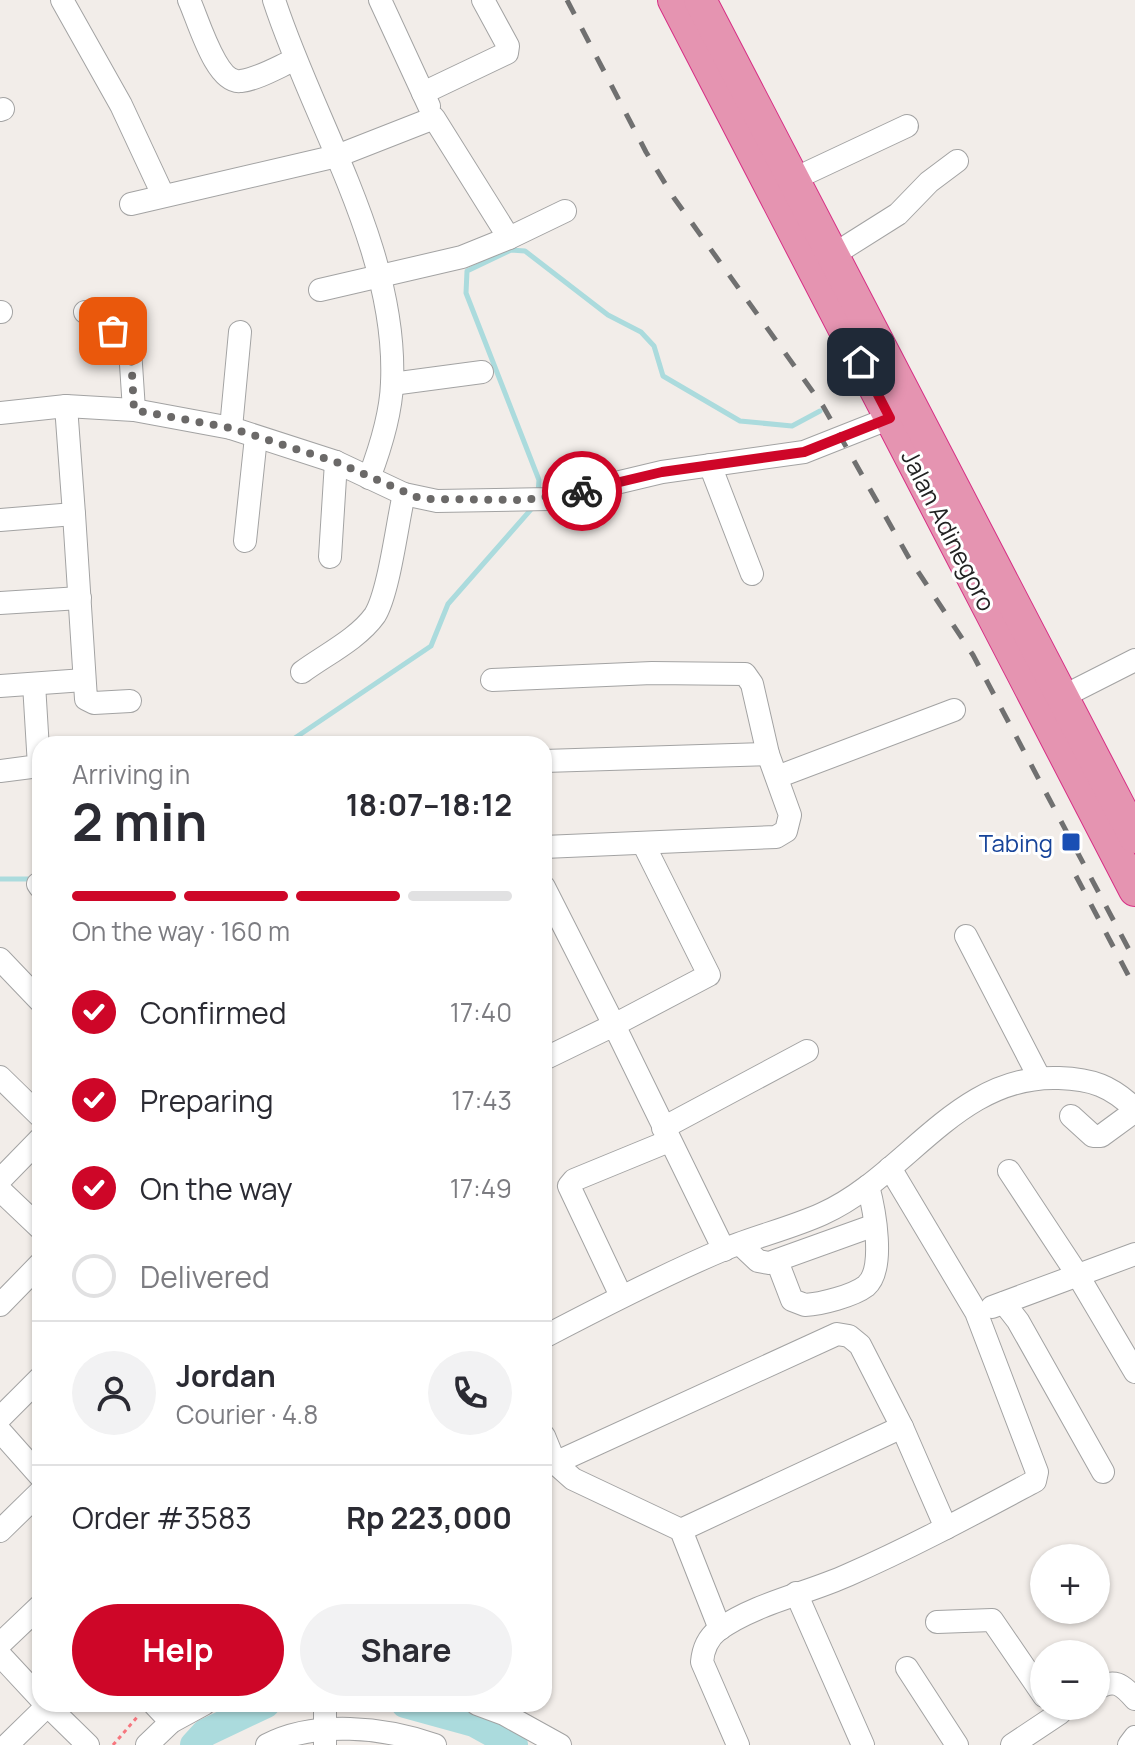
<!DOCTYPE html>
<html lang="en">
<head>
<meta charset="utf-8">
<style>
	:root { --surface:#fff; --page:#f2f2f3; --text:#2b2b33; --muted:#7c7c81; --line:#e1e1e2; --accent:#ce0628 }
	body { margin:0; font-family:Manrope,sans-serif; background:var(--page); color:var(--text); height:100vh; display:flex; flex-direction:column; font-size:30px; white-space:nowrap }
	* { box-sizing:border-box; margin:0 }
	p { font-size:26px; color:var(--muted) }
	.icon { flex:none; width:44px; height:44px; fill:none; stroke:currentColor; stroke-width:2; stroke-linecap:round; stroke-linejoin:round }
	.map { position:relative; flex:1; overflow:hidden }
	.drawer { position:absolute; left:32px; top:736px; width:520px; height:976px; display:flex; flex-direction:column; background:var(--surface); border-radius:24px; box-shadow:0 2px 6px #0004 }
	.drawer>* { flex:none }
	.controls { position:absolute; left:1030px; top:1544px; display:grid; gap:16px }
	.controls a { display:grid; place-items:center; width:80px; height:80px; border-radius:50%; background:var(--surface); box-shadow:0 2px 6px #0004; font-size:40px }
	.pin { position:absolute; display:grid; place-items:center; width:68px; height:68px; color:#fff; margin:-34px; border-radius:16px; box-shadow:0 4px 12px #0006 }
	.courier { position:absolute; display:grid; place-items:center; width:80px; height:80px; margin:-40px; border:6px solid #ce0628; border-radius:50%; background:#fff; color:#222; box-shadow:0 2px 10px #0007 }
	.headline em { font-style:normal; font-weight:700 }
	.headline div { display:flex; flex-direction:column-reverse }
	.headline { display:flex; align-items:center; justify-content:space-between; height:136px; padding:0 40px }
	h1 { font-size:52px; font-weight:700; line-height:60px }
	.bar { display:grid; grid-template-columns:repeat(4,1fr); gap:12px 8px; align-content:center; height:96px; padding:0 40px }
	.bar i { height:10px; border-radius:6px; background:var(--line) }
	.bar .selected { background:var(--accent) }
	.bar p { grid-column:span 4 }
	.line { display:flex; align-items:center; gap:20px; padding:0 40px; border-top:2px solid var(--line) }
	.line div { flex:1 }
	.round { display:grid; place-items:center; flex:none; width:84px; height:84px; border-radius:42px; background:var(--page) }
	ol { padding:0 40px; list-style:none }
	li { display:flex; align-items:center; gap:24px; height:88px }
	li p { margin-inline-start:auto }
	li .icon { padding:8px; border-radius:50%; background:var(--accent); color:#fff; stroke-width:4 }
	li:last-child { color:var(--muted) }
	li i { width:44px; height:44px; border:4px solid var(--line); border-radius:50% }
	.action { display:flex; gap:16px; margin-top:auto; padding:16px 40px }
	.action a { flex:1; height:92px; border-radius:48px; background:var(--accent); color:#fff; font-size:32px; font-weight:700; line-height:92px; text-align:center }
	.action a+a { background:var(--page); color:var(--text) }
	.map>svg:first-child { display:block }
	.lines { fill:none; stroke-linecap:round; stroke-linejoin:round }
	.stream { stroke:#abdbdd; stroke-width:5 }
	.river { stroke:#abdbdd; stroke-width:28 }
	.minor-casing { stroke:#a3a3a3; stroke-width:24 }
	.highway-casing { stroke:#d72f85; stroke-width:34 }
	.path { stroke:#f6767e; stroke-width:3; stroke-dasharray:4 4; stroke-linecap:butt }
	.minor { stroke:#fff; stroke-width:22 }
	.highway { stroke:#e594b1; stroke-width:32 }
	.rail { stroke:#707070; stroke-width:5; stroke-dasharray:16 16; stroke-linecap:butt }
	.done { stroke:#6b6968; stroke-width:8; stroke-dasharray:0 14.4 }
	.route { stroke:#ce0628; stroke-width:10 }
	.transit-dot { fill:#1a4fb4; stroke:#fff; stroke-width:3 }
	.labels { text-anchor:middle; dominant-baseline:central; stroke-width:6; stroke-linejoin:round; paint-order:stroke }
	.street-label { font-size:24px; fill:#222; stroke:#fff }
	.transit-label { font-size:24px; fill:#164399; stroke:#fff; text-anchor:end }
</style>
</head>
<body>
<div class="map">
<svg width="1135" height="1745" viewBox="0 0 1135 1745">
	<rect width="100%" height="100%" fill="#f2ede9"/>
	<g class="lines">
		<g class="stream">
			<path d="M538,493L539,480L466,293L467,271L511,250L525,251L608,315L641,332L654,346L663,376L740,421L792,426L820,411"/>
			<path d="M286,744L431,646L448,604L534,506"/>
			<path d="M0,879H35"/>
		</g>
		<g class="river">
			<path d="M405,1704L474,1723L514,1745"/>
			<path d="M194,1745L205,1733L266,1704"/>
		</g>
		<g class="minor-casing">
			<g id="minor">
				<path d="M62,0L121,105L163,195"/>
				<path d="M189,0C198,19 216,85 241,81C258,79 278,67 294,60"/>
				<path d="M274,0C314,123 398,251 392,383C391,415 380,449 369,478"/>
				<path d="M380,0L429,106"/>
				<path d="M423,93L507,53L508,46L483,0"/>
				<path d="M0,110L3,109"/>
				<path d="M794,179L907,126"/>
				<path d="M131,204L337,156L434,118L509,238L462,257L320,290"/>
				<path d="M509,238L565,211"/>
				<path d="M833,255L898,214L929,182L957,161"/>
				<path d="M0,312H1"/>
				<path d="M85,312L113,331L129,334L134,410"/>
				<path d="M392,384L482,372"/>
				<path d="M0,413L66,406L134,410L231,428L336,462L404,494L437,501L549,499L662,472L804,452L890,418"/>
				<path d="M231,428L240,332"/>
				<path d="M710,465L752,574"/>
				<path d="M74,514L86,699L94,703L130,701"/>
				<path d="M0,520L74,514L66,406"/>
				<path d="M245,541L256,437"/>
				<path d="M330,557L336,462"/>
				<path d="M0,603L80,598"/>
				<path d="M302,672C325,655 358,639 375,615C389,592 397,524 404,494"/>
				<path d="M492,680L652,673L745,674L752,684L768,754L790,815L786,831L776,837L544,847"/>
				<path d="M0,686L84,680"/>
				<path d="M1064,696L1135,660"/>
				<path d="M544,761L768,754"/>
				<path d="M0,771L39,766L34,684"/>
				<path d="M777,777L954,710"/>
				<path d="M38,884L40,887"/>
				<path d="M544,887L614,1025L709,975L643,843"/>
				<path d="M966,936L1039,1077"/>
				<path d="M0,959L40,1001"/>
				<path d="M544,1059L614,1025L724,1250"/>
				<path d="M0,1077L40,1116"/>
				<path d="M1071,1116L1093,1136H1101L1135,1111"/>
				<path d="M663,1128L807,1051"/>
				<path d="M1009,1171L1077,1274L1135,1372"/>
				<path d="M0,1180L40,1139"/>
				<path d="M0,1190L40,1228"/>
				<path d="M740,1244L758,1261L769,1263L875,1225"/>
				<path d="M777,1261L792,1300L805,1305C821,1304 853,1296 866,1286C886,1269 874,1208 868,1186"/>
				<path d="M621,1296L569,1186L574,1180L669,1141"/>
				<path d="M1004,1303L1018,1321L1103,1472"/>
				<path d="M0,1305L40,1264"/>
				<path d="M992,1307L1135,1254"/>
				<path d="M544,1337C603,1306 663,1275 725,1249C757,1236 791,1228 822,1214C907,1176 957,1074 1059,1078C1092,1079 1111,1086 1135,1109"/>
				<path d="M0,1418L40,1378"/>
				<path d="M0,1431L40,1476"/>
				<path d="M544,1436L555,1463L573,1479L681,1530L720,1629"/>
				<path d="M555,1463L837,1334L849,1336L860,1345L902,1427L946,1528"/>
				<path d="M681,1530L902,1427"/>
				<path d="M0,1531L40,1492"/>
				<path d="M796,1593L863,1745"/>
				<path d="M937,1622L992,1620L1044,1696"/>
				<path d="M0,1644L40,1606"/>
				<path d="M0,1655L40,1698"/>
				<path d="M907,1668L957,1745"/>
				<path d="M1096,1689C1114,1678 1122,1684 1135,1699"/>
				<path d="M46,1704L88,1745"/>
				<path d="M154,1704L171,1722"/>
				<path d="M477,1704L504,1714L560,1745"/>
				<path d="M7,1745L47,1706"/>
				<path d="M147,1745L171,1722L204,1704"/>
				<path d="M267,1745C315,1720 384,1727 435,1745"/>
				<path d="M325,1745V1704"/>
				<path d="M738,1745L702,1662C703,1650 708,1638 718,1630C756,1603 806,1594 848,1575C912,1547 973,1514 1035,1481L1037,1472L976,1312L890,1168"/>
				<path d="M1012,1745L1060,1713"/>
				<path d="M1129,1745L1135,1737"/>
			</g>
		</g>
		<g class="highway-casing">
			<g id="highway">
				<path d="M674,0L1135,890"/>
				<path d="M700,0L1135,837"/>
			</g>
		</g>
		<path class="path" d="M113,1745L139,1715"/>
		<use href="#minor" class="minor"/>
		<use href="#highway" class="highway"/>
		<g class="rail">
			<path d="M567,0L646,152L674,198L823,406L909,558L973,655L1135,961"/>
			<path d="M1076,876L1135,988"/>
		</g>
	</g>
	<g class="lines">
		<path class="done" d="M113,331L130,336L134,410L231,428L336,462L421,499L525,500L582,491"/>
		<path class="route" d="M582,491L662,472L804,452L890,418L861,362"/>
	</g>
	<rect class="transit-dot" x="1061" y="832" width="20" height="20" rx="4"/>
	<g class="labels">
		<g class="street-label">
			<text transform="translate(949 530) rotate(63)">Jalan Adinegoro</text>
		</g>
		<g class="transit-label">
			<text x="1053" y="842">Tabing</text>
		</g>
	</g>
</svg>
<div class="controls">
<a>+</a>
<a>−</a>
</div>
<div class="pin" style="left:113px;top:331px;background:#ea580c"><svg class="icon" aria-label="bag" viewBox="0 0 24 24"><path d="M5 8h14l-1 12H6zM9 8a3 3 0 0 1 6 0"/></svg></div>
<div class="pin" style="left:861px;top:362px;background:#1f2937"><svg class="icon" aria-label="home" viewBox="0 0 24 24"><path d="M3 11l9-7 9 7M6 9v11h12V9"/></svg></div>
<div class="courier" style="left:582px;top:491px"><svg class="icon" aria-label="bike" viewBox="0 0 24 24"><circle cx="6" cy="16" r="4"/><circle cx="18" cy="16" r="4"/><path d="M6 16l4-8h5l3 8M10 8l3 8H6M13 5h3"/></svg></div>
<section class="drawer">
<div class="headline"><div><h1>2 min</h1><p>Arriving in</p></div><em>18:07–18:12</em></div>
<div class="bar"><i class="selected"></i><i class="selected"></i><i class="selected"></i><i></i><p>On the way · 160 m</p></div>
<ol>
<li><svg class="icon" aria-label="check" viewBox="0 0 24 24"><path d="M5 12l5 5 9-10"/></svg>Confirmed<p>17:40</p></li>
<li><svg class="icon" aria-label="check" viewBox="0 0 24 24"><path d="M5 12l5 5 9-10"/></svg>Preparing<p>17:43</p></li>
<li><svg class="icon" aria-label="check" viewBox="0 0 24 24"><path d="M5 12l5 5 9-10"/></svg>On the way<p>17:49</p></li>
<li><i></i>Delivered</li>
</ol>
<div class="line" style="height:144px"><a class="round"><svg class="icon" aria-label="person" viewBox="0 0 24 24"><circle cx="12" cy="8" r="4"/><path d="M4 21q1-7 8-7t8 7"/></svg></a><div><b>Jordan</b><p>Courier · 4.8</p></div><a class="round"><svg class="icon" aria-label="phone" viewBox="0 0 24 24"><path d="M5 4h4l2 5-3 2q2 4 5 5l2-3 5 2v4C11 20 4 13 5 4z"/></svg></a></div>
<div class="line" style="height:104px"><div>Order #3583</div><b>Rp 223,000</b></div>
<div class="action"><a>Help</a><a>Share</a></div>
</section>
</div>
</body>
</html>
